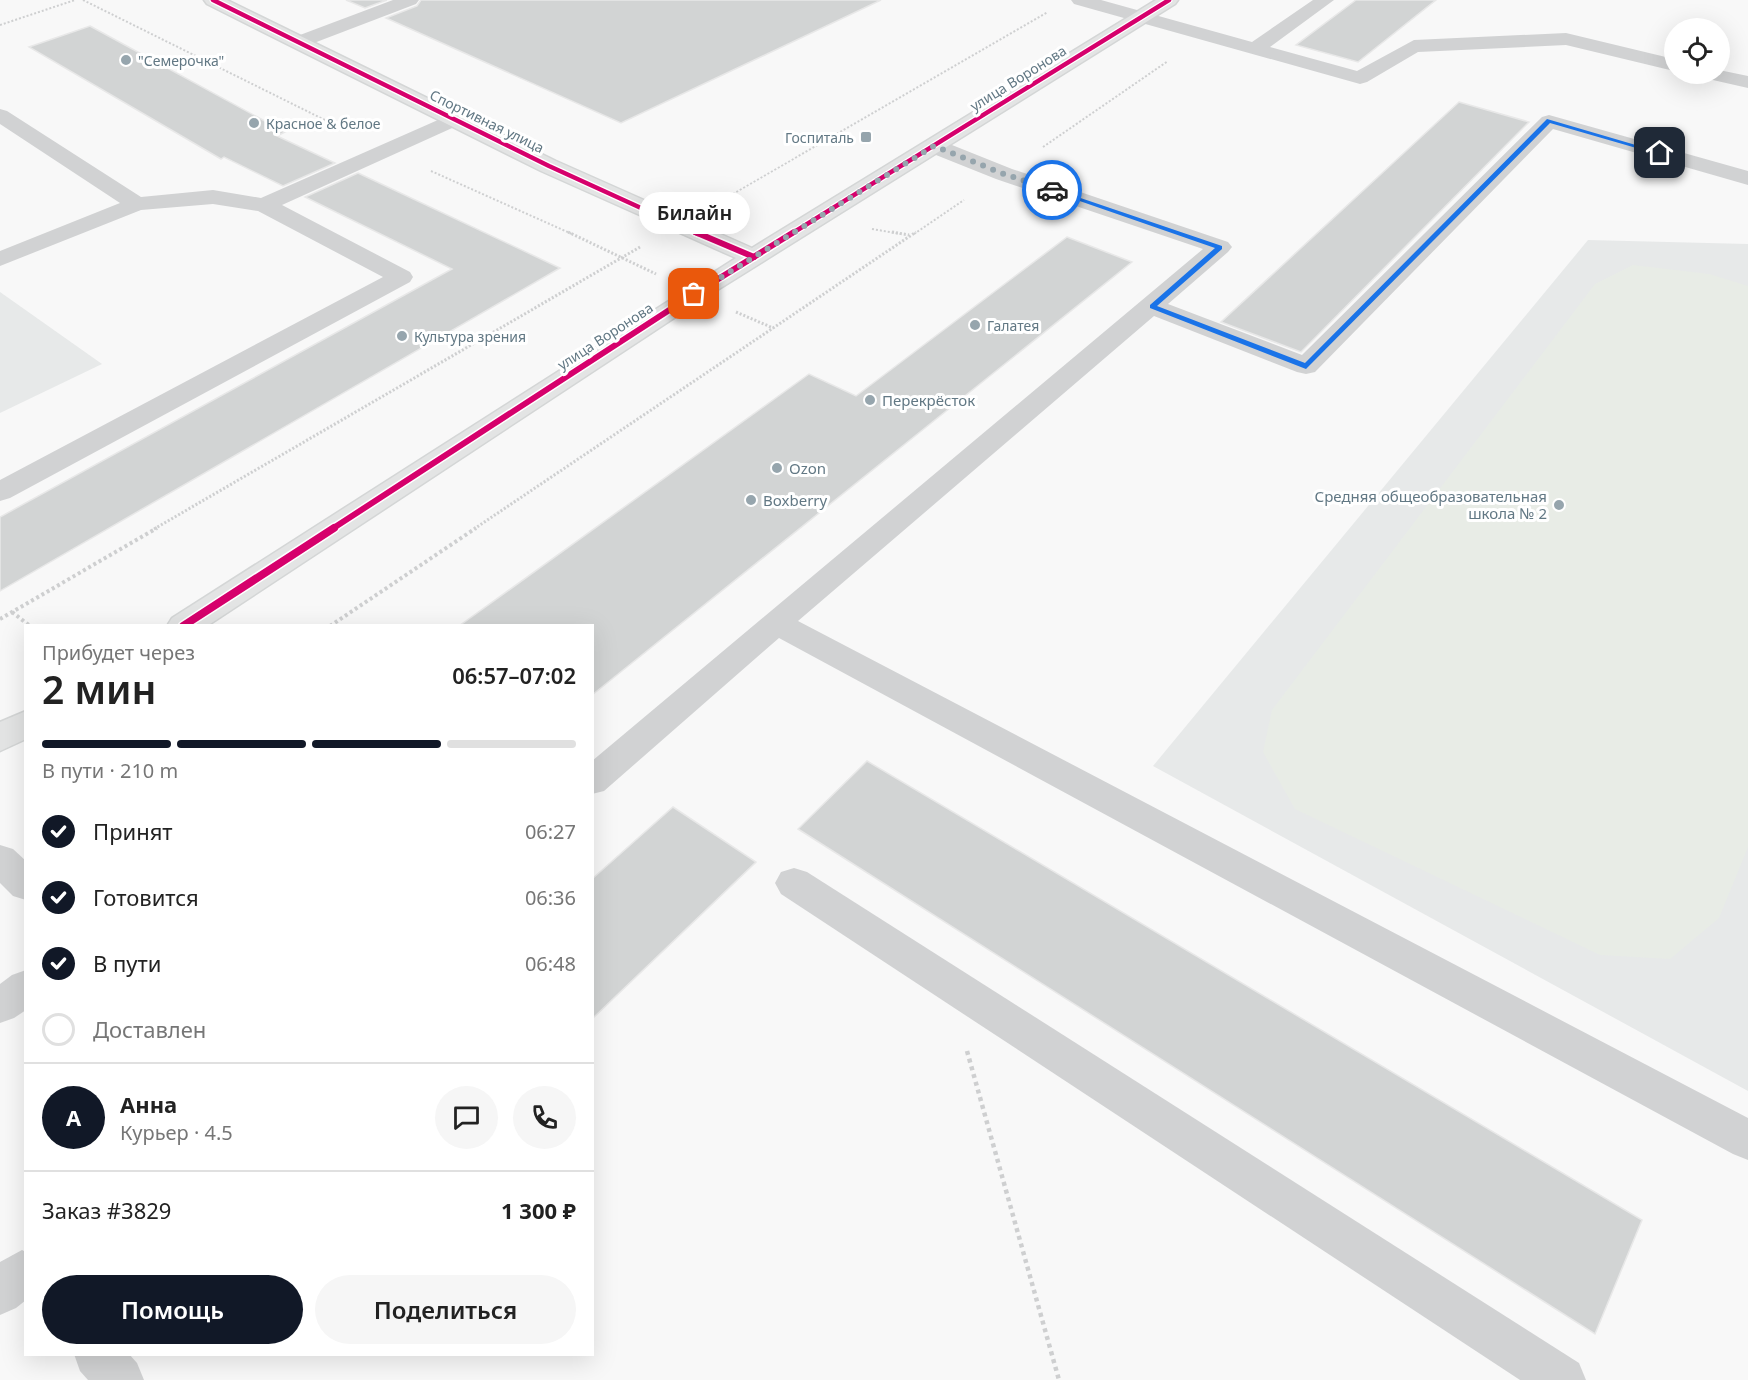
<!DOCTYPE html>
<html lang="ru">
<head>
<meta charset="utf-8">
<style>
	:root { --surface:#fff; --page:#f6f6f6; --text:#222; --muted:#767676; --line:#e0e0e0; --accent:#111827 }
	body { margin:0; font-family:"Noto Sans",sans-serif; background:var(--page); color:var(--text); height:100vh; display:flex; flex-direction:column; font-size:22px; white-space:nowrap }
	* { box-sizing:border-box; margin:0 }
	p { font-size:20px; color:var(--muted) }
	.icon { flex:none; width:33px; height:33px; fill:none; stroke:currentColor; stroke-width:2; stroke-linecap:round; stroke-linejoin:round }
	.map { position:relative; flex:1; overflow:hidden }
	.sheet { position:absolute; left:24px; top:624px; width:570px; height:732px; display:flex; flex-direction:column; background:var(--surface); border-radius:0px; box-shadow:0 6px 24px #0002 }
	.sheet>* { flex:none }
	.controls { position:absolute; left:1664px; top:18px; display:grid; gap:12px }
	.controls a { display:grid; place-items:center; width:66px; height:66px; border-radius:50%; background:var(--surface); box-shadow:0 6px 24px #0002; font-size:30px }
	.pin { position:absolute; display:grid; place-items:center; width:51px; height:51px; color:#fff; margin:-26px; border-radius:12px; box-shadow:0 3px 9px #0006 }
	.courier { position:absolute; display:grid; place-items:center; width:60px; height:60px; margin:-30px; border:4px solid #1a73e8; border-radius:50%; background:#fff; color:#222; box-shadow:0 2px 8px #0007 }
	.bubble { position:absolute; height:42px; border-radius:21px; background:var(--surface); box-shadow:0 6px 24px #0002; font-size:20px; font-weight:600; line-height:42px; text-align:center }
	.head em { font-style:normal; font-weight:600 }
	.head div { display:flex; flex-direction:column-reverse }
	.head { display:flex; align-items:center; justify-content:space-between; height:102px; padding:0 18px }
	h1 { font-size:39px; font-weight:600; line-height:45px }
	.bar { display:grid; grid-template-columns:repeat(4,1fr); gap:9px 6px; align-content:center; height:72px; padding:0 18px }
	.bar i { height:8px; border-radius:4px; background:var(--line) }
	.bar .active { background:var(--accent) }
	.bar p { grid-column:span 4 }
	.line { display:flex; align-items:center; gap:15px; padding:0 18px; border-top:2px solid var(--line) }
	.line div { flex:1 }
	.round { display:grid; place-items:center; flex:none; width:63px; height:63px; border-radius:32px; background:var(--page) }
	ol { padding:0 18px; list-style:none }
	li { display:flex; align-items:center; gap:18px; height:66px }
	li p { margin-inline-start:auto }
	li .icon { padding:6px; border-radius:50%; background:var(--accent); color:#fff; stroke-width:4 }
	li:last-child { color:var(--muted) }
	li i { width:33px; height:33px; border:3px solid var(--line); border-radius:50% }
	.button { display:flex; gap:12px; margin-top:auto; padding:12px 18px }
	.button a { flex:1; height:69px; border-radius:36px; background:var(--accent); color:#fff; font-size:24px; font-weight:600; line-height:69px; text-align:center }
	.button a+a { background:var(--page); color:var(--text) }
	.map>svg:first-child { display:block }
	.built { fill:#e7e9e9 }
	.green { fill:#e8ece6 }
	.building { fill:#d2d4d4; stroke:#e8e8e8; stroke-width:1.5 }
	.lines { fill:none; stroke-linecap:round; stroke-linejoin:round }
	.secondary-casing { stroke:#d4d6d6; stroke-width:3 }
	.path-far3 { stroke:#cecfd0; stroke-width:2; stroke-dasharray:2 2; stroke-linecap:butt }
	.path-far2 { stroke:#cecfd0; stroke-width:3; stroke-dasharray:2 2; stroke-linecap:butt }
	.path-far1 { stroke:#cecfd0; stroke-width:4; stroke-dasharray:3 3; stroke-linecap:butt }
	.path { stroke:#cecfd0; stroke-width:4.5; stroke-dasharray:4 4; stroke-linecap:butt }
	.lane { fill:#d1d2d3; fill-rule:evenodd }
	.secondary { fill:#e3e4e4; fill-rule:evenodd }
	.cycleway-far2-casing { stroke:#fff; stroke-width:7 }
	.cycleway-far1-casing { stroke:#fff; stroke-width:9 }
	.cycleway-casing { stroke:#fff; stroke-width:11 }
	.cycleway-far2 { stroke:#d6006c; stroke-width:4.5 }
	.cycleway-far1 { stroke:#d6006c; stroke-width:6 }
	.cycleway { stroke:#d6006c; stroke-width:8 }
	.route { fill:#1a73e8 }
	.done { stroke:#96a5ad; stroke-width:6; stroke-dasharray:0 10.8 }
	.poi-dot { fill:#96a5ad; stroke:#fff; stroke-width:2 }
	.labels { text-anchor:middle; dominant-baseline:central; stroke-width:6; stroke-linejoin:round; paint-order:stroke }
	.far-poi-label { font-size:14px; fill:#627884; stroke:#fff; text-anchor:start }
	.far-street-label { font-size:14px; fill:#627884; stroke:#fff }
	.poi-label { font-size:15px; fill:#627884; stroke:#fff; text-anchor:start }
</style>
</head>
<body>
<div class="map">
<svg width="1748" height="1380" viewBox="0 0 1748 1380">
	<rect width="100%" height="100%" fill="#f8f8f8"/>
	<g class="built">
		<path d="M1588,240L1748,244V1091L1153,766Z"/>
		<path d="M0,292L102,364L0,413Z"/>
	</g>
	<path class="green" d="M1633,265L1709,274L1748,286V847L1719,918L1670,959L1600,955L1295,809L1263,752L1272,710L1595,284Z"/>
	<g class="building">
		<path d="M346,0H387L365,8Z"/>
		<path d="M421,0H881L621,123L386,18L417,6Z"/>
		<path d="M1356,0H1436L1358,62L1296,45Z"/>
		<path d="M90,26L285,132L277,136L335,163L283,186L224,157L221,159L29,47Z"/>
		<path d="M1459,102L1529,122L1301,352L1221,322Z"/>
		<path d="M358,173L560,268L0,591V517L452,269L305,197Z"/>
		<path d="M1067,237L1132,262L592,695V626H459L809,374L856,396Z"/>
		<path d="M867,761L1642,1220L1595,1334L798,829Z"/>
		<path d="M673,807L756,862L592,1019V879Z"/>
	</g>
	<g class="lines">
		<g class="secondary-casing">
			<g id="secondary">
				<path d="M204,0H227L556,161L752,248L1156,0H1178L1175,4L703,299L207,626H167L172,618L736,258L541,171L207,4Z"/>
				<path d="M26,711V739L0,751V722Z"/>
			</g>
		</g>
		<g class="path-far3">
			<path d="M83,0L343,129"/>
			<path d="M0,25L75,0"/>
			<path d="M1043,147L1168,61"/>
			<path d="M431,171L572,234"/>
			<path d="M719,202L1048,12"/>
			<path d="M872,229L901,234"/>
			<path d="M914,234L964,200"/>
		</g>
		<g class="path-far2">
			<path d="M568,232L656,274"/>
			<path d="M892,232L909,235"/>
			<path d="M736,312L773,328"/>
			<path d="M154,529L640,247"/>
			<path d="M474,529L916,232"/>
		</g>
		<g class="path-far1">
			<path d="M12,612L30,626"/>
			<path d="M0,619L157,528"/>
			<path d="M330,626L476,528"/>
		</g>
		<path class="path" d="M967,1051L1059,1380"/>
		<g class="lane">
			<path d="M393,0H419L416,4L306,46H292L289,42L292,38Z"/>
			<path d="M1071,0H1101L1252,42L1313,0H1334L1270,47L1357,71L1414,40L1566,33L1674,59V71L1566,45L1418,52L1367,82L1360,84L1074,4Z"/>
			<path d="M1719,70L1748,76V88L1704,78L1701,74H1719Z"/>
			<path d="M0,109L7,111L141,197L213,190L261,198L447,116L454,114L461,116L464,120L461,124L282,205L410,272L413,277L410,282L10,498L0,501V480L383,277L258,211L213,204L141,210L0,266V251L120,203L0,124Z"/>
			<path d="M1549,115L1748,171V185L1553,129L1315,372L1306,374L1297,372L1154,316L798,621L1748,1118V1160L1733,1154L779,638L604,791L592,794V761L1203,249L996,179L926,151L923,146L926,141L934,140L942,141L1012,169L1228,242L1232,247L1228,252L1168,304L1302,355L1542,117Z"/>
			<path d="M0,845L13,849L26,861V900L13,896L0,883Z"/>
			<path d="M794,868L807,872L1579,1363L1586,1380H1520L781,894L775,883L781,872Z"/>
			<path d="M26,970V1010L14,1018L0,1023V984L12,975Z"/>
			<path d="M22,1250L26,1252V1300L16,1308L0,1315V1262Z"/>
			<path d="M74,1354H129L137,1363L144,1380H88L80,1371Z"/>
		</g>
		<use href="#secondary" class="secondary"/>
		<g class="cycleway-far2-casing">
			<g id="cycleway-far2">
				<path d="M213,0L549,166L698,234"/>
				<path d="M791,234L1169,0"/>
			</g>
		</g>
		<g class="cycleway-far1-casing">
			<g id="cycleway-far1">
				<path d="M695,232L754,257"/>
				<path d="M332,529L694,294L794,232"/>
			</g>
		</g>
		<g class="cycleway-casing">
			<path id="cycleway" d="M183,626L334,528"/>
		</g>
		<use href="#cycleway-far2" class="cycleway-far2"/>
		<use href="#cycleway-far1" class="cycleway-far1"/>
		<use href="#cycleway" class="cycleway"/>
	</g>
	<path class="route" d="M1547,119L1663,153L1657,154L1550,123L1306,369L1150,308V305L1215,248L1048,190L1054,189L1222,246V249L1157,306L1305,363Z"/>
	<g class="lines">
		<path class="done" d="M694,294L934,146L1004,174L1052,190"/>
	</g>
	<g class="poi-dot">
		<circle cx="126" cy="60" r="6"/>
		<circle cx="254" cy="123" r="6"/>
		<rect x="860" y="131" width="12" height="12" rx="3"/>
		<circle cx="975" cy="325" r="6"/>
		<circle cx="402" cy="336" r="6"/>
		<circle cx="870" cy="400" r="6"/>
		<circle cx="777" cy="468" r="6"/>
		<circle cx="751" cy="500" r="6"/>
		<circle cx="1559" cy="505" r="6"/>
	</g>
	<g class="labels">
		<g class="far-poi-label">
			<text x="138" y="60">"Семерочка"</text>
			<text x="266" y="123">Красное &amp; белое</text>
			<text x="854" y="137" text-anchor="end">Госпиталь</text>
			<text x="987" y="325">Галатея</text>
			<text x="414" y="336">Культура зрения</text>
		</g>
		<g class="far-street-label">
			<text transform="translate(1018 78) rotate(-32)">улица Воронова</text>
			<text transform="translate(487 121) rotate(26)">Спортивная улица</text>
			<text transform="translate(605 336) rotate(-33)">улица Воронова</text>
		</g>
		<g class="poi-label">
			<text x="882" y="400">Перекрёсток</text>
			<text x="789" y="468">Ozon</text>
			<text x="1547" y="496" text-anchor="end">Средняя общеобразовательная<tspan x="1547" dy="17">школа № 2</tspan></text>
			<text x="763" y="500">Boxberry</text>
		</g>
	</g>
</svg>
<div class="controls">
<a><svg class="icon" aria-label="locate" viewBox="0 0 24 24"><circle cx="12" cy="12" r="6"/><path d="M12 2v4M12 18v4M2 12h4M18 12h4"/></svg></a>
</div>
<div class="pin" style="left:694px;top:294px;background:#ea580c"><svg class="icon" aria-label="bag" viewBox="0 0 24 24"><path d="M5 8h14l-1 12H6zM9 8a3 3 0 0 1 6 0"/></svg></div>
<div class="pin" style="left:1660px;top:153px;background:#1f2937"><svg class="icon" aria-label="home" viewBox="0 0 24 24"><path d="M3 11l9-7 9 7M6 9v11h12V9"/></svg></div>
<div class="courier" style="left:1052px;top:190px"><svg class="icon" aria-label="car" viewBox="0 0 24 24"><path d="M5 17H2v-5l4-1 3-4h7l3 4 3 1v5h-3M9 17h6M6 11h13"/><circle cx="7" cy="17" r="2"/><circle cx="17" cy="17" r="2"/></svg></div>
<div class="bubble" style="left:639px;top:192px;width:111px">Билайн</div>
<section class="sheet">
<div class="head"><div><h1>2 мин</h1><p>Прибудет через</p></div><em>06:57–07:02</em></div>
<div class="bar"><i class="active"></i><i class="active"></i><i class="active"></i><i></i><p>В пути · 210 m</p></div>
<ol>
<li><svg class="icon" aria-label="check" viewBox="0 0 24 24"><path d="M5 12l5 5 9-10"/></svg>Принят<p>06:27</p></li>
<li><svg class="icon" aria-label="check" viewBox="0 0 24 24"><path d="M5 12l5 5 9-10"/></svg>Готовится<p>06:36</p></li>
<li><svg class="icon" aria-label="check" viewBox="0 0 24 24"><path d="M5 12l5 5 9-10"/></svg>В пути<p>06:48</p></li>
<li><i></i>Доставлен</li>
</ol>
<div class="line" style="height:108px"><b class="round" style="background:var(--accent);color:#fff">А</b><div><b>Анна</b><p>Курьер · 4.5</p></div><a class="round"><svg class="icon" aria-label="chat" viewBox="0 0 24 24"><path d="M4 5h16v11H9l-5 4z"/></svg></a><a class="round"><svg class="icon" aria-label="phone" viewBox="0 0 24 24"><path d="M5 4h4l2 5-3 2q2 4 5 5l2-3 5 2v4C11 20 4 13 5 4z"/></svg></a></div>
<div class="line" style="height:78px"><div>Заказ #3829</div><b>1 300 ₽</b></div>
<div class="button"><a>Помощь</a><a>Поделиться</a></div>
</section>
</div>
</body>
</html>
